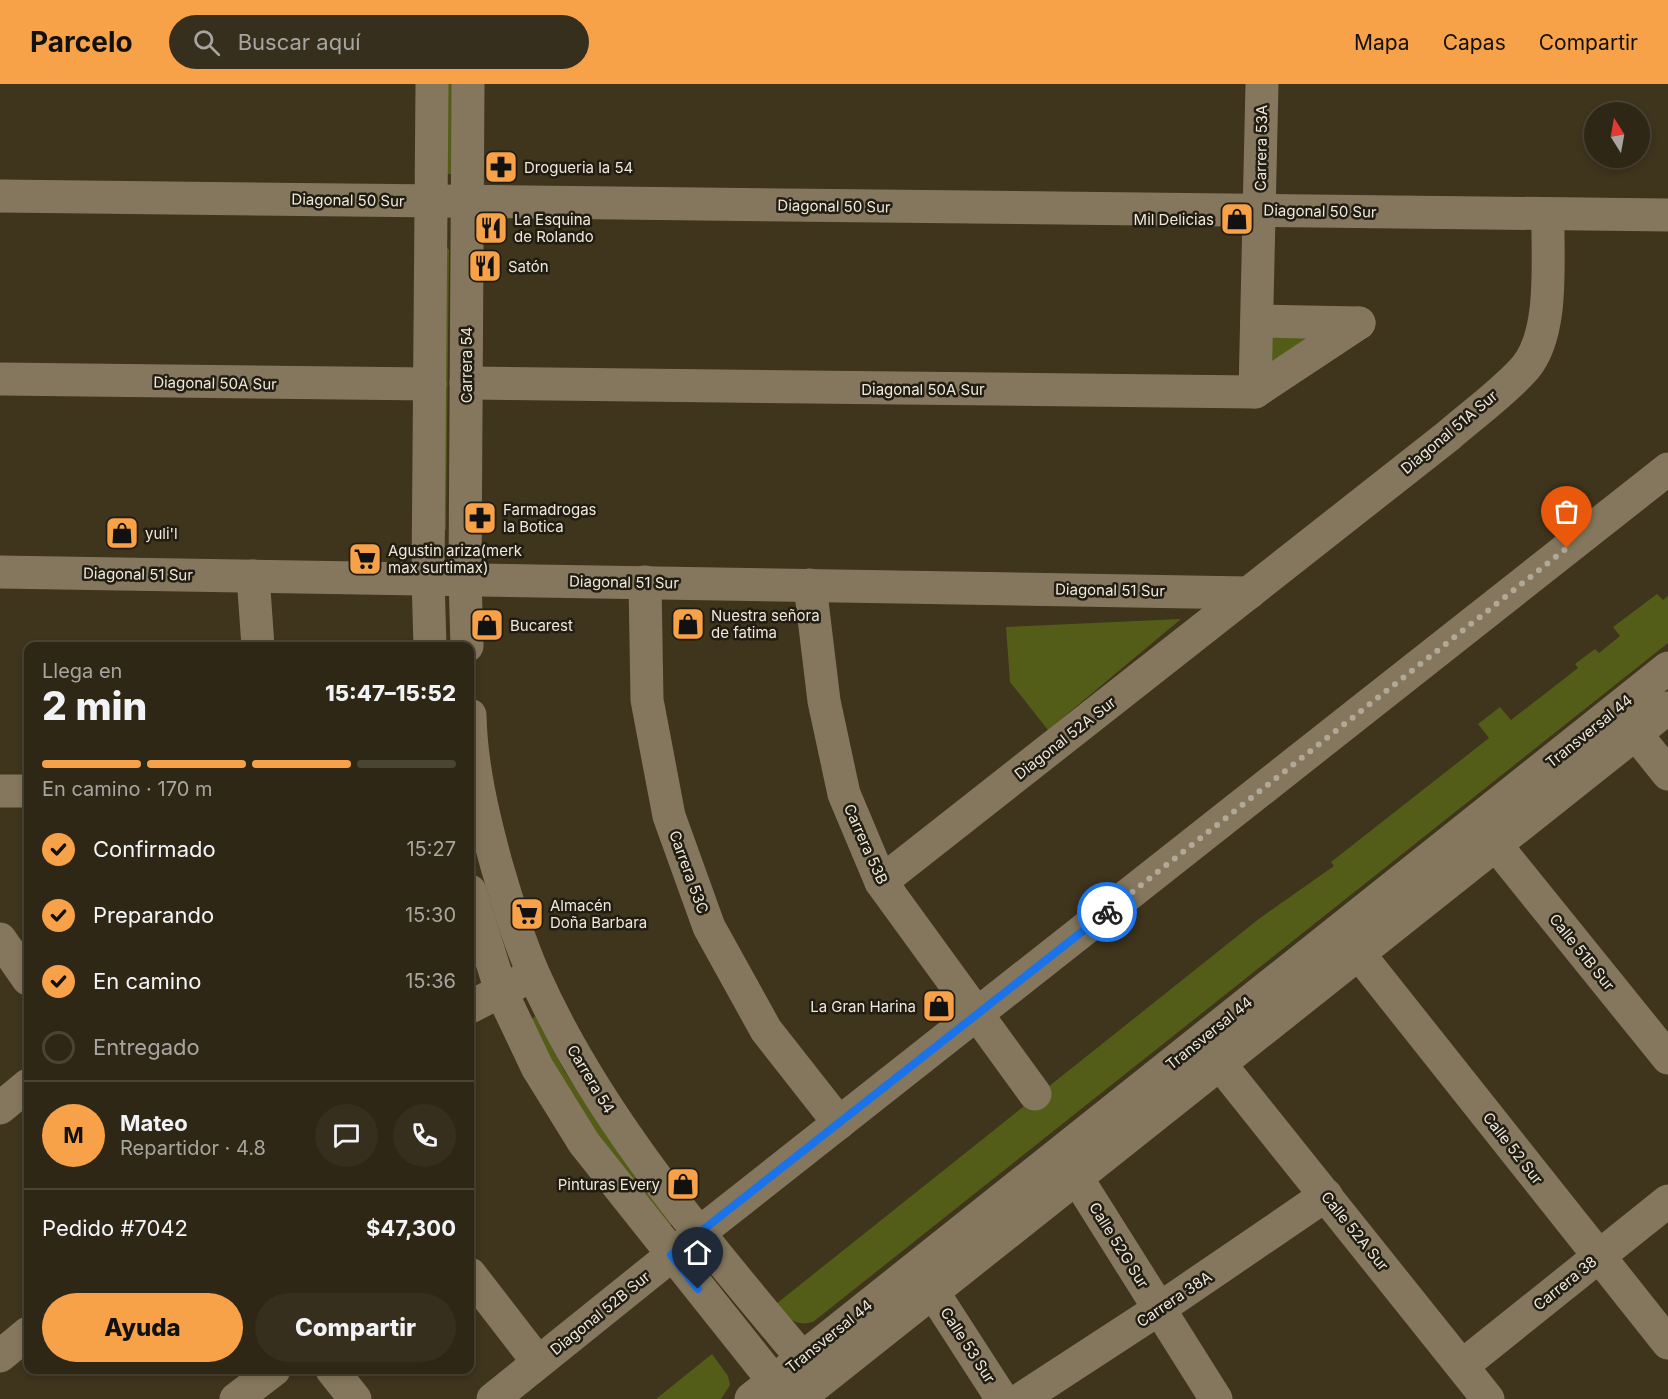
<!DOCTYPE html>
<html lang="es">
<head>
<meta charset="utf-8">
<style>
	:root { --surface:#2f2715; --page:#372f1e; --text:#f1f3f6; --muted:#a7a5a0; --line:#4a4434; --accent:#f7a149 }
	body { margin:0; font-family:Inter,sans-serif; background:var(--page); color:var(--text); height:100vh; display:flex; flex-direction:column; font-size:22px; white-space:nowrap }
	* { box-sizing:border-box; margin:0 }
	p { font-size:20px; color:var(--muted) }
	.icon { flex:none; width:33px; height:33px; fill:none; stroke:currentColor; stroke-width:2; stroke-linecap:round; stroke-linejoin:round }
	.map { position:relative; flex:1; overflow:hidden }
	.details { position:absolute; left:24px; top:558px; width:450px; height:732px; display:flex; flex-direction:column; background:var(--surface); border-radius:12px; box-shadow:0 3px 9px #0003,0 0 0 2px var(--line) }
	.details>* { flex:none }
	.needle { width:39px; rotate:349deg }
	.tools { position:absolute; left:1584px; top:18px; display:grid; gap:12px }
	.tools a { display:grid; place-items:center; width:66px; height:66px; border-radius:50%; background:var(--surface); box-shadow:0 3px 9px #0003,0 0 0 2px var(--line); font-size:30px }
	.pin { position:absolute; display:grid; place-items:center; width:51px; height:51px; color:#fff; margin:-62px -26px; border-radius:50% 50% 50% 0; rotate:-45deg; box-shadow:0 0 6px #0007 }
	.pin .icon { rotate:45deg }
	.courier { position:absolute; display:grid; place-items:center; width:60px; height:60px; margin:-30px; border:4px solid #1a73e8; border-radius:50%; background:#fff; color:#222; box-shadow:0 2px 8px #0007 }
	.overview em { font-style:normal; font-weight:800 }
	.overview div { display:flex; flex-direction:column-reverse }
	.overview { display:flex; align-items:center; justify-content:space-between; height:102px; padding:0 18px }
	h1 { font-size:39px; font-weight:800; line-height:45px }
	.bar { display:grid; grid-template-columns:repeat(4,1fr); gap:9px 6px; align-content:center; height:72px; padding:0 18px }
	.bar i { height:8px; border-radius:4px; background:var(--line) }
	.bar .active { background:var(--accent) }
	.bar p { grid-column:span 4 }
	.line { display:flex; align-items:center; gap:15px; padding:0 18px; border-top:2px solid var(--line) }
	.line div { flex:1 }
	.round { display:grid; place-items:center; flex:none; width:63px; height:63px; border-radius:32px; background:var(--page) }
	ol { padding:0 18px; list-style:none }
	li { display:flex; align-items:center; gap:18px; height:66px }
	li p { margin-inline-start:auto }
	li .icon { padding:6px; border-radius:50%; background:var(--accent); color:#111; stroke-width:4 }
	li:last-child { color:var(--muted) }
	li i { width:33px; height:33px; border:3px solid var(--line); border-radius:50% }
	.action { display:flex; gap:12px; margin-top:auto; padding:12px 18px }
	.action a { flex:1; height:69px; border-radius:36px; background:var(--accent); color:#111; font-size:24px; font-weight:800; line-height:69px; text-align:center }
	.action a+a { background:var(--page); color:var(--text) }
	header { display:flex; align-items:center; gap:36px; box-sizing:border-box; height:84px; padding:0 30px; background:var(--accent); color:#111 }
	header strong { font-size:28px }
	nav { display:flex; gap:33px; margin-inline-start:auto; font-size:21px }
	.search { width:420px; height:54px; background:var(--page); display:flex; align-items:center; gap:15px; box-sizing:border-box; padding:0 21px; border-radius:33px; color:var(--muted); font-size:22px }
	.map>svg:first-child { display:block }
	.green { fill:#535d17 }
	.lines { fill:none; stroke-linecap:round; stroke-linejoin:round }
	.minor { stroke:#84775d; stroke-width:33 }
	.done { stroke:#b1a998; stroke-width:6; stroke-dasharray:0 10.8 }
	.route { stroke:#1a73e8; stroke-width:8 }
	.labels { text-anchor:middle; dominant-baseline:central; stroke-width:5; stroke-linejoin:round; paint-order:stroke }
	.street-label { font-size:15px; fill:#efe8da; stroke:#221d12 }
	.poi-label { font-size:15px; fill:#efe8da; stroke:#221d12; text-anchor:start }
</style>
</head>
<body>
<header>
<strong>Parcelo</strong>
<div class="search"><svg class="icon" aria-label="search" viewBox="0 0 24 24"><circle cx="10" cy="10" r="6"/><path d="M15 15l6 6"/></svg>Buscar aquí</div>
<nav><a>Mapa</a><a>Capas</a><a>Compartir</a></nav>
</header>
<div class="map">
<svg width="1668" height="1315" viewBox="0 0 1668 1315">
	<rect width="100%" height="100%" fill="#3f341c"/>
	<g class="green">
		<path d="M445,0H453L451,90H444Z"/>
		<path d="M442,157L449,166L446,446L439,447Z"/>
		<path d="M1312,253L1272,281V254Z"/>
		<path d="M1657,510L1663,516L1668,512V559L813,1238C795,1243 788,1234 776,1220L1260,834L1334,782L1331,778L1489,654L1478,640L1500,623L1511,636L1578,584L1575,580L1595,565L1599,569L1620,552L1613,543Z"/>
		<path d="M1181,535L1048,646L1010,598L1006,543Z"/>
		<path d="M535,932L565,988L600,1041L675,1138L669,1142L593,1045L559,992L530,937Z"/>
		<path d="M712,1270L728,1292L730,1301L721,1315H656Z"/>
	</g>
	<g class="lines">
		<g class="minor">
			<path d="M0,112L1668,131"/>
			<path d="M1257,237L1359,239"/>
			<path d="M0,295L430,300"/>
			<path d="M466,299L1255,308L1359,239"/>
			<path d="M1255,308L1262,0"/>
			<path d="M0,488L1249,509"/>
			<path d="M253,492L258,562"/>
			<path d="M645,498L647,616L669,732L709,843L766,946L839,1039"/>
			<path d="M810,501L824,617L844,710L881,798L1035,1010"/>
			<path d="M430,562L428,494L432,0"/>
			<path d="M467,562L465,494L468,0"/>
			<path d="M470,631C471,681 483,731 496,779C507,816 518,855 534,891C597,1033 703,1155 802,1274L809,1295"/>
			<path d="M1636,650L1668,690"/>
			<path d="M0,707H28"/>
			<path d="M1496,761L1668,974"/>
			<path d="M881,798L1448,352C1472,331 1504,308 1525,284C1555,249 1547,174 1548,130"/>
			<path d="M470,807L501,907L537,983L584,1059L787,1314"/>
			<path d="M0,855L28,895"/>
			<path d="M1359,870L1668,1259"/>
			<path d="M470,923L521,897"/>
			<path d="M1220,980L1488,1315"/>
			<path d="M0,1024L28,1001"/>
			<path d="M1065,1075L1216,1315"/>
			<path d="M470,1190L538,1278"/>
			<path d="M933,1208L1002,1315"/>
			<path d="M0,1272L28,1249"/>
			<path d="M1462,1282L1668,1117"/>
			<path d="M332,1286L355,1315"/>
			<path d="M236,1315L274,1286"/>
			<path d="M493,1315L703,1146L1668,385"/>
			<path d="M751,1315L1668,584"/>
			<path d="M798,1315L1668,624"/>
			<path d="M1021,1315L1159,1225L1326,1111"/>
		</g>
	</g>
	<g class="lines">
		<path class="done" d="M1107,828L1567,464"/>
		<path class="route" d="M698,1205L671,1171L1107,828"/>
	</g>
	<defs>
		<g id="pharmacy-square" transform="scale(1.725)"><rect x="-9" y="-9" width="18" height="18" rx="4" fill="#f7a149" stroke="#221d12"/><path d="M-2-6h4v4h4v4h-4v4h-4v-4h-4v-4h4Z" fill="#111"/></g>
		<g id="shop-square" transform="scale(1.725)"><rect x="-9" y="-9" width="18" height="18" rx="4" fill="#f7a149" stroke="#221d12"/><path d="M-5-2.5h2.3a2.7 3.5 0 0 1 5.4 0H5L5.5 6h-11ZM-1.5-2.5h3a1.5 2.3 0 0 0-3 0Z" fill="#111"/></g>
		<g id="restaurant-square" transform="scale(1.725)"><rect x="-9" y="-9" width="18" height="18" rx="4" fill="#f7a149" stroke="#221d12"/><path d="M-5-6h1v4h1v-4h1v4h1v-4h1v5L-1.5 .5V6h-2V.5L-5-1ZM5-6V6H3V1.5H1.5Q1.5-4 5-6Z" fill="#111"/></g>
		<g id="supermarket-square" transform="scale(1.725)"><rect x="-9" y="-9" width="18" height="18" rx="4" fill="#f7a149" stroke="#221d12"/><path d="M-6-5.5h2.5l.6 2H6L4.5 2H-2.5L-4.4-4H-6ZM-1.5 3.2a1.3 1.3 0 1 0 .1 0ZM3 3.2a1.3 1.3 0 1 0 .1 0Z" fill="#111"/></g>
	</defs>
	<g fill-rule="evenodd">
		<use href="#pharmacy-square" x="501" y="83"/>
		<use href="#shop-square" x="1237" y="135"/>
		<use href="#restaurant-square" x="491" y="144"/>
		<use href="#restaurant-square" x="485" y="182"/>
		<use href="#pharmacy-square" x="480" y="434"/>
		<use href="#shop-square" x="122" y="449"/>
		<use href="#supermarket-square" x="365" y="475"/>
		<use href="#shop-square" x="688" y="540"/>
		<use href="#shop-square" x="487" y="541"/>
		<use href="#supermarket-square" x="527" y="830"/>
		<use href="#shop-square" x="939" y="922"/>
		<use href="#shop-square" x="683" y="1100"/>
	</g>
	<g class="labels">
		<g class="street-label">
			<text transform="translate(1261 64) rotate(-89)">Carrera 53A</text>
			<text transform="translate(348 116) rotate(1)">Diagonal 50 Sur</text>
			<text transform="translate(834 122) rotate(1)">Diagonal 50 Sur</text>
			<text transform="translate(1320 127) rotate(1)">Diagonal 50 Sur</text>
			<text transform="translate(466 281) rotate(-90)">Carrera 54</text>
			<text transform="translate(215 299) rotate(1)">Diagonal 50A Sur</text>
			<text x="923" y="305">Diagonal 50A Sur</text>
			<text transform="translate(1449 348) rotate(-40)">Diagonal 51A Sur</text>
			<text transform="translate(138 490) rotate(1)">Diagonal 51 Sur</text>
			<text transform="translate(624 498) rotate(1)">Diagonal 51 Sur</text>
			<text transform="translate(1110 506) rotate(1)">Diagonal 51 Sur</text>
			<text transform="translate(1589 647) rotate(-39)">Transversal 44</text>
			<text transform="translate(1065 654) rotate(-38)">Diagonal 52A Sur</text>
			<text transform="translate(866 760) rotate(66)">Carrera 53B</text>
			<text transform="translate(689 788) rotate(70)">Carrera 53C</text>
			<text transform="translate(1582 868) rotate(51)">Calle 51B Sur</text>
			<text transform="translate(1209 949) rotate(-39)">Transversal 44</text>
			<text transform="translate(591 995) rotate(59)">Carrera 54</text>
			<text transform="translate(1513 1064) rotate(52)">Calle 52 Sur</text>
			<text transform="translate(1355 1147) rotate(51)">Calle 52A Sur</text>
			<text transform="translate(1119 1161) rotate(58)">Calle 52G Sur</text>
			<text transform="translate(1565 1199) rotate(-39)">Carrera 38</text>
			<text transform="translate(1174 1215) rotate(-34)">Carrera 38A</text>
			<text transform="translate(600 1229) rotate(-39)">Diagonal 52B Sur</text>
			<text transform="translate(829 1252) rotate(-39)">Transversal 44</text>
			<text transform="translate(968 1261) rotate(57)">Calle 53 Sur</text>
		</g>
		<g class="poi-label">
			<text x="524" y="83">Drogueria la 54</text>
			<text x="514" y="135">La Esquina<tspan x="514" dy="17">de Rolando</tspan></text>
			<text x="1214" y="135" text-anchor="end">Mil Delicias</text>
			<text x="508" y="182">Satón</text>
			<text x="503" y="425">Farmadrogas<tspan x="503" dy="17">la Botica</tspan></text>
			<text x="145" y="449">yuli'l</text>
			<text x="388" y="466">Agustin ariza(merk<tspan x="388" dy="17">max surtimax)</tspan></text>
			<text x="711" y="531">Nuestra señora<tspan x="711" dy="17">de fatima</tspan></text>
			<text x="510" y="541">Bucarest</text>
			<text x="550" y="821">Almacén<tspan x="550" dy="17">Doña Barbara</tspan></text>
			<text x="916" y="922" text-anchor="end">La Gran Harina</text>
			<text x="660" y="1100" text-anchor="end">Pinturas Every</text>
		</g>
	</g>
</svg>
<div class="tools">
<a><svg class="needle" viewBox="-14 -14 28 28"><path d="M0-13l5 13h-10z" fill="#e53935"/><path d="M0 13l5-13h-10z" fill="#a7a5a0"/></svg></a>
</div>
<div class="pin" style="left:1567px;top:464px;background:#ea580c"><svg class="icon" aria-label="bag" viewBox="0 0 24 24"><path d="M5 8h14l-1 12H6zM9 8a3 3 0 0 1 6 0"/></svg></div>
<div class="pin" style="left:698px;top:1205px;background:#1f2937"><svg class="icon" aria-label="home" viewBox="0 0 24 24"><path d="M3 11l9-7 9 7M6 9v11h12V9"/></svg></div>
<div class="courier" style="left:1107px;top:828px"><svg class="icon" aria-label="bike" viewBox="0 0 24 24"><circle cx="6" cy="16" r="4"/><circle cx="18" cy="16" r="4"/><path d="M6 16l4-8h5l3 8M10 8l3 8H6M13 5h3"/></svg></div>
<section class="details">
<div class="overview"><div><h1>2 min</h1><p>Llega en</p></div><em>15:47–15:52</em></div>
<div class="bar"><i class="active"></i><i class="active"></i><i class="active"></i><i></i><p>En camino · 170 m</p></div>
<ol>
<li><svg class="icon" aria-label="check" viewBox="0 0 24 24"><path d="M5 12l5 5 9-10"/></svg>Confirmado<p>15:27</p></li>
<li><svg class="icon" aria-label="check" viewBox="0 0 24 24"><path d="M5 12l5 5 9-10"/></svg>Preparando<p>15:30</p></li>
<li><svg class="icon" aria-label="check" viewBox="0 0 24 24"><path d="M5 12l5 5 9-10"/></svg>En camino<p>15:36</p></li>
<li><i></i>Entregado</li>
</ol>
<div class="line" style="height:108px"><b class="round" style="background:var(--accent);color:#111">M</b><div><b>Mateo</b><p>Repartidor · 4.8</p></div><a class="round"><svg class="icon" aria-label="chat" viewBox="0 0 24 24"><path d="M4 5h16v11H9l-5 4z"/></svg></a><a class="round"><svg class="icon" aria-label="phone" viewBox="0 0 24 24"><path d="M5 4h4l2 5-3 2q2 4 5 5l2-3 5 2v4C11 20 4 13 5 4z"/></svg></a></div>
<div class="line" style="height:78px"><div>Pedido #7042</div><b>$47,300</b></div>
<div class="action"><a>Ayuda</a><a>Compartir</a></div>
</section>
</div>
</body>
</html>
